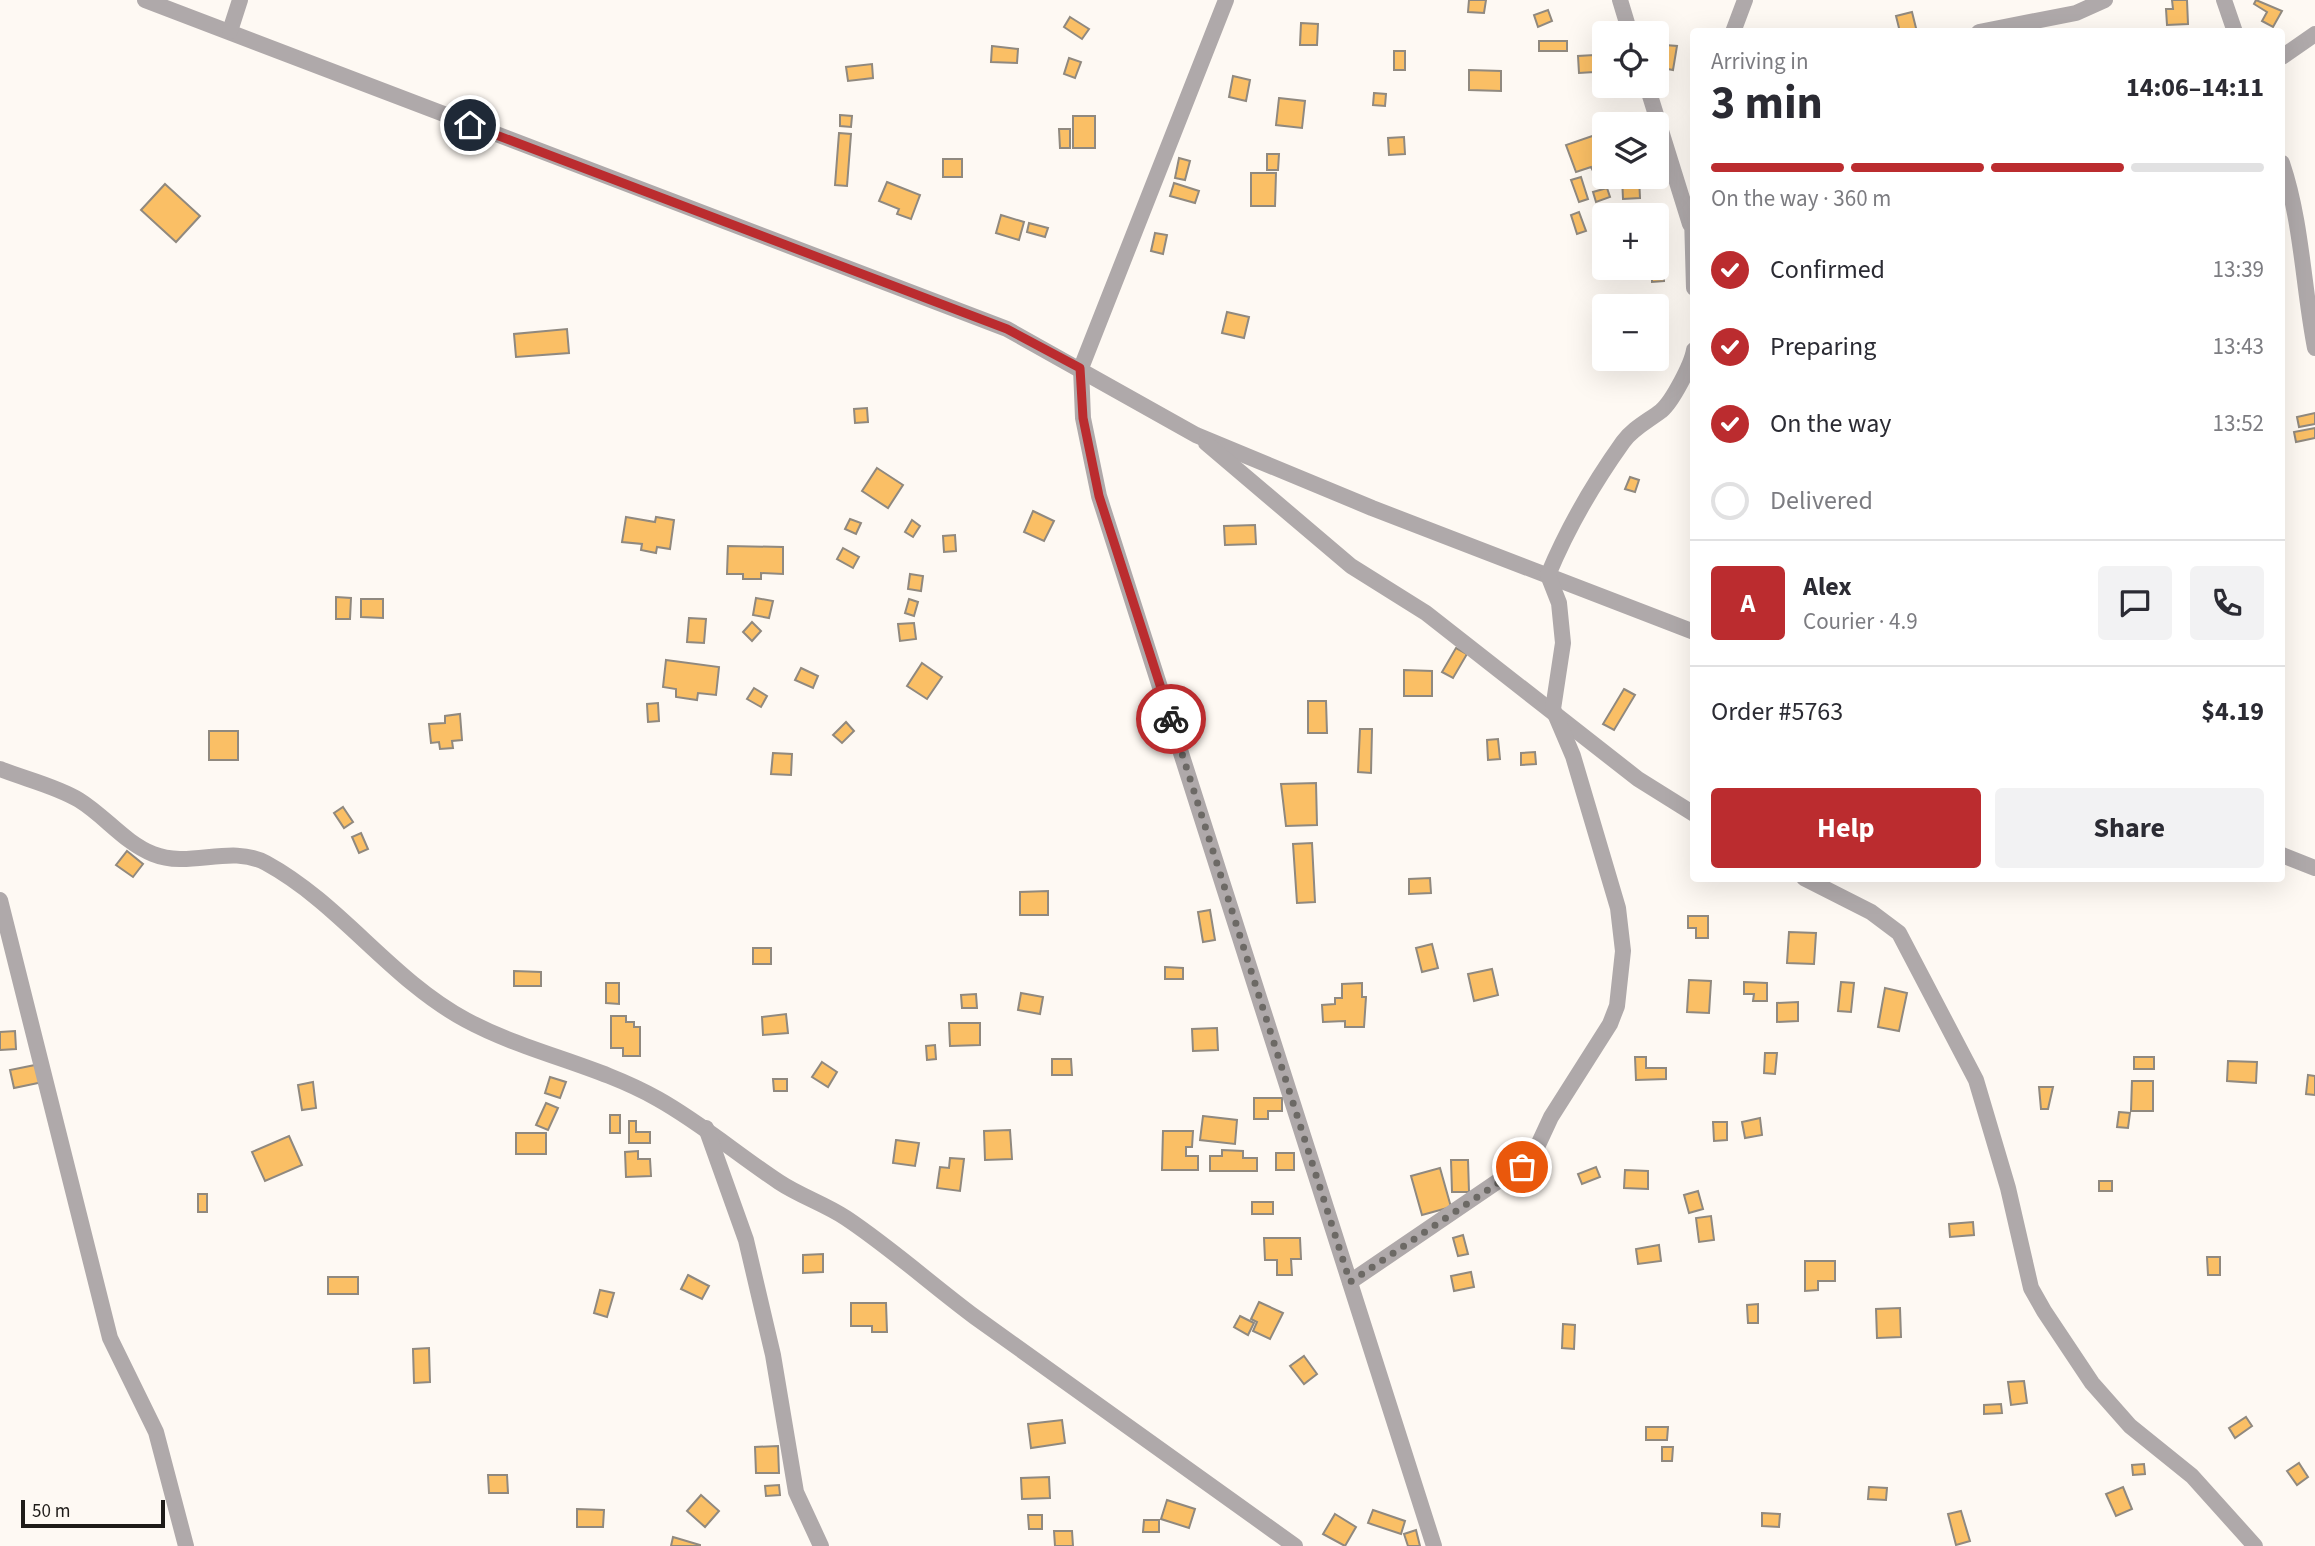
<!DOCTYPE html>
<html lang="en">
<head>
<meta charset="utf-8">
<style>
	:root { --surface:#fff; --page:#f2f2f3; --text:#2b2b33; --muted:#7c7c81; --line:#e1e1e2; --accent:#bb2c2f }
	body { margin:0; font-family:"Source Sans 3",sans-serif; background:var(--page); color:var(--text); height:100vh; display:flex; flex-direction:column; font-size:26px; white-space:nowrap }
	* { box-sizing:border-box; margin:0 }
	p { font-size:23px; color:var(--muted) }
	.icon { flex:none; width:38px; height:38px; fill:none; stroke:currentColor; stroke-width:2; stroke-linecap:round; stroke-linejoin:round }
	.map { position:relative; flex:1; overflow:hidden }
	.sheet { position:absolute; left:1690px; top:28px; width:595px; height:854px; display:flex; flex-direction:column; background:var(--surface); border-radius:7px; box-shadow:0 7px 28px #0002 }
	.sheet>* { flex:none }
	.buttons { position:absolute; left:1592px; top:21px; display:grid; gap:14px }
	.buttons a { display:grid; place-items:center; width:77px; height:77px; border-radius:7px; background:var(--surface); box-shadow:0 7px 28px #0002; font-size:35px }
	.scale { position:absolute; left:21px; bottom:18px; width:144px; box-sizing:border-box; padding-left:7px; border:4px solid #1e1b18; border-top:0; font-size:19px; line-height:24px; white-space:nowrap; color:#1e1b18; -webkit-text-stroke:5px #fef9f3; paint-order:stroke }
	.pin { position:absolute; display:grid; place-items:center; width:60px; height:60px; color:#fff; margin:-30px; border:4px solid #fff; border-radius:50%; box-shadow:0 2px 7px #0007 }
	.courier { position:absolute; display:grid; place-items:center; width:70px; height:70px; margin:-35px; border:5px solid #bb2c2f; border-radius:50%; background:#fff; color:#222; box-shadow:0 2px 9px #0007 }
	.headline em { font-style:normal; font-weight:700 }
	.headline div { display:flex; flex-direction:column-reverse }
	.headline { display:flex; align-items:center; justify-content:space-between; height:119px; padding:0 21px }
	h1 { font-size:46px; font-weight:700; line-height:52px }
	.bar { display:grid; grid-template-columns:repeat(4,1fr); gap:10px 7px; align-content:center; height:84px; padding:0 21px }
	.bar i { height:9px; border-radius:5px; background:var(--line) }
	.bar .current { background:var(--accent) }
	.bar p { grid-column:span 4 }
	.line { display:flex; align-items:center; gap:18px; padding:0 21px; border-top:2px solid var(--line) }
	.line div { flex:1 }
	.round { display:grid; place-items:center; flex:none; width:74px; height:74px; border-radius:7px; background:var(--page) }
	ol { padding:0 21px; list-style:none }
	li { display:flex; align-items:center; gap:21px; height:77px }
	li p { margin-inline-start:auto }
	li .icon { padding:7px; border-radius:50%; background:var(--accent); color:#fff; stroke-width:4 }
	li:last-child { color:var(--muted) }
	li i { width:38px; height:38px; border:4px solid var(--line); border-radius:50% }
	.button { display:flex; gap:14px; margin-top:auto; padding:14px 21px }
	.button a { flex:1; height:80px; border-radius:7px; background:var(--accent); color:#fff; font-size:28px; font-weight:700; line-height:80px; text-align:center }
	.button a+a { background:var(--page); color:var(--text) }
	.map>svg:first-child { display:block }
	.building { fill:#fabf65; stroke:#90897f; stroke-width:2 }
	.lines { fill:none; stroke-linecap:round; stroke-linejoin:round }
	.minor { stroke:#afa9aa; stroke-width:16 }
	.done { stroke:#6c6965; stroke-width:7; stroke-dasharray:0 12.6 }
	.route { stroke:#bb2c2f; stroke-width:9 }
</style>
</head>
<body>
<div class="map">
<svg width="2315" height="1546" viewBox="0 0 2315 1546">
	<rect width="100%" height="100%" fill="#fef9f3"/>
	<g class="building">
		<path d="M1469,0H1486L1484,13L1468,12Z"/>
		<path d="M2172,0H2187L2188,24L2167,25L2166,9H2173Z"/>
		<path d="M2256,0L2282,11L2273,27L2262,21L2267,12L2254,4Z"/>
		<path d="M1548,10L1552,21L1538,27L1534,15Z"/>
		<path d="M1912,12L1917,32H1900L1896,16Z"/>
		<path d="M1070,17L1089,29L1082,39L1064,27Z"/>
		<path d="M1301,23L1318,24L1317,45H1300Z"/>
		<rect x="1539" y="41" width="28" height="10"/>
		<path d="M1665,45L1677,46L1673,70L1657,67L1659,49L1664,50Z"/>
		<path d="M992,46L1018,49L1017,63L991,62Z"/>
		<rect x="1394" y="51" width="11" height="19"/>
		<path d="M1594,55V72L1579,73L1578,56Z"/>
		<path d="M1069,58L1081,62L1075,78L1064,74Z"/>
		<path d="M872,64L873,78L848,81L846,67Z"/>
		<path d="M1469,70L1501,71V91L1469,90Z"/>
		<path d="M1233,76L1250,80L1246,101L1229,97Z"/>
		<path d="M1374,93L1386,94L1385,106L1373,105Z"/>
		<path d="M1279,98L1305,101L1302,128L1276,125Z"/>
		<path d="M840,115L852,116L851,127L840,126Z"/>
		<rect x="1073" y="116" width="22" height="32"/>
		<path d="M1059,129H1070V148H1060Z"/>
		<path d="M1604,132L1605,169L1594,173L1591,167L1576,172L1566,145Z"/>
		<path d="M839,133L851,134L847,186L835,185Z"/>
		<path d="M1404,137L1405,154L1389,155L1388,138Z"/>
		<path d="M1267,154H1279L1278,170H1267Z"/>
		<path d="M1179,158L1190,161L1185,180L1175,178Z"/>
		<rect x="943" y="159" width="19" height="18"/>
		<path d="M1251,173H1276L1275,206H1251Z"/>
		<path d="M1581,177L1588,199L1579,202L1571,180Z"/>
		<path d="M1622,177H1639L1640,198L1623,199Z"/>
		<path d="M887,182L920,195L911,219L897,214L899,209L879,201Z"/>
		<path d="M1174,183L1199,191L1195,203L1170,196Z"/>
		<path d="M165,184L200,216L176,242L141,210Z"/>
		<path d="M1607,188L1610,197L1596,202L1593,192Z"/>
		<path d="M1579,212L1586,231L1577,234L1571,215Z"/>
		<path d="M1001,215L1024,222L1019,240L996,233Z"/>
		<path d="M1029,223L1048,228L1045,237L1027,232Z"/>
		<path d="M1155,233L1167,235L1163,254L1151,251Z"/>
		<path d="M1664,271V281L1652,282V272Z"/>
		<path d="M1227,312L1249,317L1244,338L1222,333Z"/>
		<path d="M567,329L569,353L516,357L514,334Z"/>
		<path d="M867,408L868,422L855,423L854,409Z"/>
		<path d="M2315,413V424L2299,427L2297,417Z"/>
		<path d="M2315,428V438L2296,442L2294,432Z"/>
		<path d="M877,468L903,485L888,508L862,491Z"/>
		<path d="M1630,477L1639,480L1635,492L1625,489Z"/>
		<path d="M1033,511L1054,521L1044,541L1024,532Z"/>
		<path d="M626,517L655,522L656,517L674,520L670,549L657,547L656,553L641,550L642,544L622,542Z"/>
		<path d="M850,519L861,523L856,534L845,529Z"/>
		<path d="M912,520L920,526L913,537L905,532Z"/>
		<path d="M1255,525L1256,544L1225,545L1224,526Z"/>
		<path d="M955,535L956,551L944,552L943,536Z"/>
		<path d="M728,546L783,547V574L761,573V579H743V574H727Z"/>
		<path d="M843,548L859,557L853,568L837,559Z"/>
		<path d="M910,574L923,576L921,591L908,589Z"/>
		<path d="M336,597L351,598L350,619H336Z"/>
		<path d="M756,598L773,601L769,618L753,615Z"/>
		<path d="M361,599H383V618L361,617Z"/>
		<path d="M909,599L918,602L914,616L905,613Z"/>
		<path d="M689,618L706,619L704,643L687,642Z"/>
		<path d="M752,622L761,631L752,641L743,632Z"/>
		<path d="M914,623L916,639L900,641L898,624Z"/>
		<path d="M1456,648L1467,654L1453,678L1442,672Z"/>
		<path d="M666,660L719,667L716,695L698,693L697,700L676,697V689L663,687Z"/>
		<path d="M922,663L942,677L927,699L907,686Z"/>
		<path d="M801,668L818,676L813,688L795,680Z"/>
		<path d="M1404,670L1432,671V696H1404Z"/>
		<path d="M754,688L767,696L761,707L747,699Z"/>
		<path d="M1624,689L1635,695L1614,730L1603,724Z"/>
		<path d="M1308,701H1326L1327,733H1308Z"/>
		<path d="M658,703L659,721L648,722L647,704Z"/>
		<path d="M460,714L462,740L452,741L453,748L440,749L439,742L431,743L429,724L445,723V716Z"/>
		<path d="M846,722L854,731L842,743L833,735Z"/>
		<path d="M1360,729H1372L1371,773L1358,772Z"/>
		<rect x="209" y="731" width="29" height="29"/>
		<path d="M1498,739L1500,759L1488,760L1487,740Z"/>
		<path d="M1535,752L1536,764L1521,765V753Z"/>
		<path d="M773,753L792,754L791,775L771,774Z"/>
		<path d="M1316,783L1317,825L1286,826L1281,784Z"/>
		<path d="M343,807L353,822L344,828L334,813Z"/>
		<path d="M361,833L368,849L359,853L352,837Z"/>
		<path d="M1312,843L1315,902L1297,903L1293,844Z"/>
		<path d="M127,851L143,864L133,877L116,865Z"/>
		<path d="M1430,878L1431,893L1409,894V879Z"/>
		<path d="M1048,891V915H1020V892Z"/>
		<path d="M1210,910L1215,940L1203,942L1198,912Z"/>
		<path d="M1688,916H1708V938H1696V928H1688Z"/>
		<path d="M1789,932L1816,933L1814,964L1787,963Z"/>
		<path d="M1432,944L1438,968L1422,972L1416,948Z"/>
		<rect x="753" y="948" width="18" height="16"/>
		<path d="M1165,967L1183,968V979H1165Z"/>
		<path d="M1492,969L1498,995L1474,1001L1468,974Z"/>
		<path d="M514,971L541,972V986H514Z"/>
		<path d="M1689,980L1711,981L1709,1013L1687,1012Z"/>
		<path d="M1744,982L1767,983V1001H1753L1754,994H1744Z"/>
		<path d="M1841,982L1854,983L1851,1012L1838,1011Z"/>
		<path d="M606,983H619V1004L606,1003Z"/>
		<path d="M1362,983V997H1366L1364,1027H1345V1021L1323,1022L1322,1005L1335,1004V998H1342V984Z"/>
		<path d="M1885,988L1907,993L1899,1031L1878,1027Z"/>
		<path d="M1021,993L1043,997L1040,1014L1018,1010Z"/>
		<path d="M976,994L977,1008H962L961,995Z"/>
		<path d="M1798,1002V1021L1777,1022V1003Z"/>
		<path d="M786,1014L788,1033L763,1035L762,1017Z"/>
		<path d="M611,1016H626V1022H634V1027H640V1056H623V1048H611Z"/>
		<path d="M949,1023H980V1045L950,1046Z"/>
		<path d="M1217,1028L1218,1050L1193,1051L1192,1029Z"/>
		<path d="M15,1031L16,1049L0,1050V1032Z"/>
		<path d="M935,1045L936,1059L927,1060L926,1046Z"/>
		<path d="M1765,1053H1777L1775,1074L1764,1073Z"/>
		<path d="M1635,1057H1646V1068H1666V1079L1636,1080Z"/>
		<rect x="2134" y="1057" width="20" height="12"/>
		<path d="M1052,1059H1071L1072,1075H1052Z"/>
		<path d="M2228,1061L2257,1062L2256,1083L2227,1081Z"/>
		<path d="M822,1062L837,1072L828,1087L812,1077Z"/>
		<path d="M40,1064L43,1082L14,1088L10,1070Z"/>
		<path d="M2308,1075L2315,1076V1095L2306,1094Z"/>
		<path d="M550,1077L566,1082L560,1098L545,1093Z"/>
		<path d="M773,1079H787V1091H774Z"/>
		<path d="M2132,1081H2153V1111H2131Z"/>
		<path d="M313,1082L316,1108L302,1110L298,1085Z"/>
		<path d="M2039,1087H2053L2048,1109H2041Z"/>
		<path d="M1254,1098H1282V1111H1268V1119H1254Z"/>
		<path d="M546,1103L558,1108L548,1130L536,1125Z"/>
		<path d="M2119,1112L2130,1113L2128,1128L2117,1127Z"/>
		<rect x="610" y="1115" width="10" height="18"/>
		<path d="M1203,1116L1237,1120L1235,1144L1200,1140Z"/>
		<path d="M1760,1118L1762,1135L1745,1138L1742,1122Z"/>
		<path d="M629,1121H636V1132H650V1143H629Z"/>
		<path d="M1713,1122H1727V1140L1714,1141Z"/>
		<path d="M1010,1130L1012,1159L985,1160L984,1131Z"/>
		<path d="M1163,1131H1193L1192,1147H1186V1156H1198V1170H1162Z"/>
		<rect x="516" y="1133" width="30" height="21"/>
		<path d="M289,1136L302,1165L265,1181L252,1152Z"/>
		<path d="M896,1140L919,1143L915,1166L893,1163Z"/>
		<path d="M1222,1150L1243,1151V1158H1257V1171H1210V1156H1222Z"/>
		<path d="M638,1151V1159H650L651,1176L626,1177L625,1152Z"/>
		<rect x="1276" y="1153" width="18" height="17"/>
		<path d="M950,1158L964,1159L960,1191L937,1188L940,1167L949,1168Z"/>
		<path d="M1451,1160H1468L1469,1192H1452Z"/>
		<path d="M1596,1167L1600,1177L1582,1184L1578,1174Z"/>
		<path d="M1440,1168L1451,1207L1422,1215L1411,1176Z"/>
		<path d="M1625,1170L1648,1171V1189L1624,1188Z"/>
		<rect x="2099" y="1181" width="13" height="10"/>
		<path d="M1698,1191L1703,1209L1689,1213L1684,1195Z"/>
		<rect x="198" y="1194" width="9" height="18"/>
		<rect x="1252" y="1202" width="21" height="12"/>
		<path d="M1711,1216L1714,1240L1699,1242L1696,1218Z"/>
		<path d="M1973,1222L1974,1235L1950,1237L1949,1224Z"/>
		<path d="M1463,1235L1468,1254L1458,1256L1453,1238Z"/>
		<path d="M1264,1238H1300L1301,1259H1291L1292,1275H1277V1260H1265Z"/>
		<path d="M1659,1245L1661,1261L1638,1264L1636,1249Z"/>
		<path d="M823,1254V1272L803,1273V1255Z"/>
		<path d="M2207,1257H2220V1275H2208Z"/>
		<path d="M1805,1261H1835V1281H1818V1290L1805,1291Z"/>
		<path d="M1471,1272L1474,1287L1454,1291L1451,1276Z"/>
		<path d="M688,1275L709,1286L702,1299L681,1289Z"/>
		<rect x="328" y="1277" width="30" height="17"/>
		<path d="M600,1290L614,1293L607,1317L594,1313Z"/>
		<path d="M1259,1302L1283,1313L1270,1339L1253,1331L1257,1322L1251,1319Z"/>
		<path d="M851,1303H886L887,1332H872V1326H851Z"/>
		<path d="M1758,1304V1323H1748L1747,1305Z"/>
		<path d="M1900,1308L1901,1337L1877,1338L1876,1309Z"/>
		<path d="M1240,1316L1254,1323L1248,1335L1234,1327Z"/>
		<path d="M1563,1324L1575,1325L1574,1349L1562,1348Z"/>
		<path d="M429,1348L430,1382L414,1383L413,1349Z"/>
		<path d="M1304,1356L1317,1374L1304,1384L1290,1366Z"/>
		<path d="M2024,1381L2027,1403L2011,1405L2008,1382Z"/>
		<path d="M2001,1404L2002,1413L1984,1414V1405Z"/>
		<path d="M2246,1417L2252,1426L2235,1438L2229,1428Z"/>
		<path d="M1062,1420L1065,1443L1031,1448L1028,1424Z"/>
		<path d="M1646,1427H1668L1667,1440H1646Z"/>
		<path d="M778,1446L779,1473H756L755,1447Z"/>
		<path d="M1662,1447H1673L1672,1461H1662Z"/>
		<path d="M2299,1463L2308,1477L2297,1485L2287,1471Z"/>
		<path d="M2144,1464L2145,1474L2133,1475L2132,1465Z"/>
		<path d="M488,1475H507L508,1493H489Z"/>
		<path d="M1049,1477L1050,1498L1022,1499L1021,1478Z"/>
		<path d="M779,1485L780,1495L766,1496L765,1486Z"/>
		<path d="M1869,1487L1887,1488L1886,1500L1868,1499Z"/>
		<path d="M2123,1487L2132,1509L2116,1516L2106,1494Z"/>
		<path d="M701,1495L719,1511L705,1527L687,1511Z"/>
		<path d="M1167,1500L1195,1509L1189,1528L1161,1519Z"/>
		<path d="M577,1509L604,1510L603,1527H577Z"/>
		<path d="M1373,1510L1405,1521L1401,1534L1368,1523Z"/>
		<path d="M1961,1511L1970,1541L1956,1545L1948,1514Z"/>
		<path d="M1762,1513L1780,1514L1779,1527L1762,1526Z"/>
		<path d="M1335,1514L1356,1527L1345,1546L1323,1534Z"/>
		<path d="M1028,1515H1042V1529H1029Z"/>
		<path d="M1144,1520H1159V1532H1143Z"/>
		<path d="M1416,1530L1420,1546H1408L1404,1534Z"/>
		<path d="M1054,1531H1072L1073,1546H1055Z"/>
		<path d="M673,1537L700,1545V1546H671Z"/>
	</g>
	<g class="lines">
		<g class="minor">
			<path d="M145,0L1007,329L1196,435L1372,508L1694,632"/>
			<path d="M1226,0L1081,368L1083,418L1099,496L1434,1546"/>
			<path d="M1620,0L1630,33"/>
			<path d="M2224,0L2235,32"/>
			<path d="M230,31L240,0"/>
			<path d="M1733,32L1745,0"/>
			<path d="M1979,32L2076,13L2105,0"/>
			<path d="M2282,57L2315,34"/>
			<path d="M1647,86L1690,224"/>
			<path d="M2282,163C2302,222 2303,286 2315,348"/>
			<path d="M1692,216L1694,288"/>
			<path d="M1206,443L1351,566L1426,613L1638,779L1694,814"/>
			<path d="M0,769C25,779 56,786 79,800C105,816 125,843 153,854C190,869 230,844 266,863C341,904 390,979 466,1020C527,1053 596,1064 658,1099C701,1123 738,1155 779,1182C800,1196 825,1204 846,1218C891,1248 932,1285 975,1317C1081,1393 1188,1469 1295,1546"/>
			<path d="M2282,855L2315,868"/>
			<path d="M1804,878L1871,912L1899,933L1976,1080L2008,1188L2031,1288L2044,1311L2092,1383L2130,1426L2192,1476L2255,1546"/>
			<path d="M0,900L110,1338L156,1432L186,1546"/>
			<path d="M706,1128L746,1240L773,1355L796,1492L821,1546"/>
			<path d="M1350,1282L1532,1158L1551,1117L1610,1024L1617,1006L1623,951L1618,908L1573,756L1553,709L1563,643L1559,603L1548,575C1568,527 1593,484 1623,442C1632,429 1648,421 1661,411C1672,402 1692,364 1694,350"/>
		</g>
	</g>
	<g class="lines">
		<path class="done" d="M1171,719L1350,1282L1522,1167"/>
		<path class="route" d="M470,125L1007,329L1080,368L1083,418L1099,496L1171,719"/>
	</g>
</svg>
<div class="buttons">
<a><svg class="icon" aria-label="locate" viewBox="0 0 24 24"><circle cx="12" cy="12" r="6"/><path d="M12 2v4M12 18v4M2 12h4M18 12h4"/></svg></a>
<a><svg class="icon" aria-label="layers" viewBox="0 0 24 24"><path d="M12 4l9 5-9 5-9-5zM3 14l9 5 9-5"/></svg></a>
<a>+</a>
<a>−</a>
</div>
<div class="scale">50 m</div>
<div class="pin" style="left:1522px;top:1167px;background:#ea580c"><svg class="icon" aria-label="bag" viewBox="0 0 24 24"><path d="M5 8h14l-1 12H6zM9 8a3 3 0 0 1 6 0"/></svg></div>
<div class="pin" style="left:470px;top:125px;background:#1f2937"><svg class="icon" aria-label="home" viewBox="0 0 24 24"><path d="M3 11l9-7 9 7M6 9v11h12V9"/></svg></div>
<div class="courier" style="left:1171px;top:719px"><svg class="icon" aria-label="bike" viewBox="0 0 24 24"><circle cx="6" cy="16" r="4"/><circle cx="18" cy="16" r="4"/><path d="M6 16l4-8h5l3 8M10 8l3 8H6M13 5h3"/></svg></div>
<section class="sheet">
<div class="headline"><div><h1>3 min</h1><p>Arriving in</p></div><em>14:06–14:11</em></div>
<div class="bar"><i class="current"></i><i class="current"></i><i class="current"></i><i></i><p>On the way · 360 m</p></div>
<ol>
<li><svg class="icon" aria-label="check" viewBox="0 0 24 24"><path d="M5 12l5 5 9-10"/></svg>Confirmed<p>13:39</p></li>
<li><svg class="icon" aria-label="check" viewBox="0 0 24 24"><path d="M5 12l5 5 9-10"/></svg>Preparing<p>13:43</p></li>
<li><svg class="icon" aria-label="check" viewBox="0 0 24 24"><path d="M5 12l5 5 9-10"/></svg>On the way<p>13:52</p></li>
<li><i></i>Delivered</li>
</ol>
<div class="line" style="height:126px"><b class="round" style="background:var(--accent);color:#fff">A</b><div><b>Alex</b><p>Courier · 4.9</p></div><a class="round"><svg class="icon" aria-label="chat" viewBox="0 0 24 24"><path d="M4 5h16v11H9l-5 4z"/></svg></a><a class="round"><svg class="icon" aria-label="phone" viewBox="0 0 24 24"><path d="M5 4h4l2 5-3 2q2 4 5 5l2-3 5 2v4C11 20 4 13 5 4z"/></svg></a></div>
<div class="line" style="height:91px"><div>Order #5763</div><b>$4.19</b></div>
<div class="button"><a>Help</a><a>Share</a></div>
</section>
</div>
</body>
</html>
